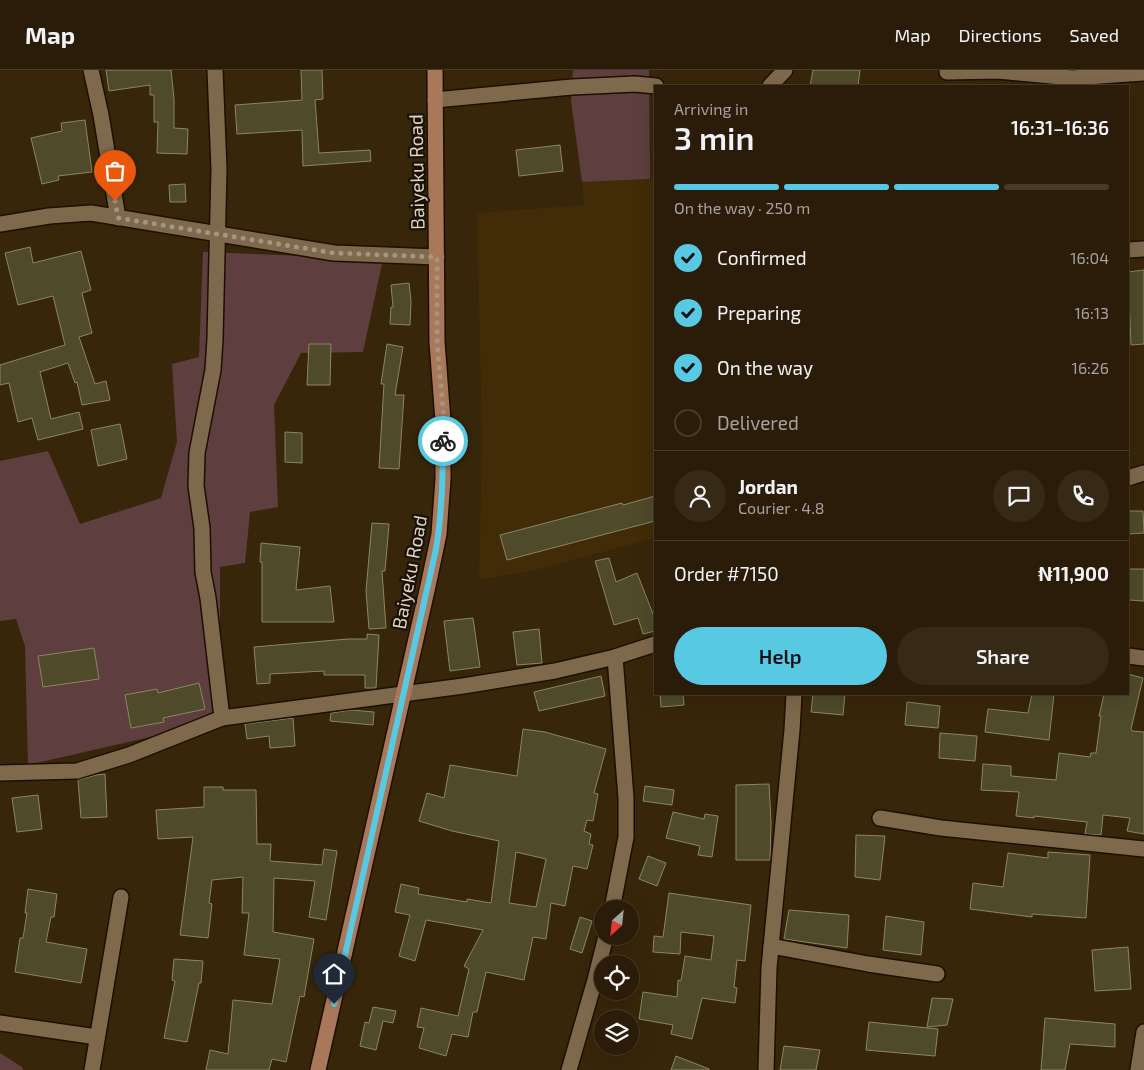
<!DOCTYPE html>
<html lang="en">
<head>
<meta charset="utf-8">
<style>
	:root { --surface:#2a1c08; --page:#362916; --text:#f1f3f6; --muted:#a5a19c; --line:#463a29; --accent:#57c9e3 }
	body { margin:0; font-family:"Exo 2",sans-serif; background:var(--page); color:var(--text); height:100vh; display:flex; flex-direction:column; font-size:19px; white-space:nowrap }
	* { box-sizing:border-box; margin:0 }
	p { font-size:16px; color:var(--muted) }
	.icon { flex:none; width:28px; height:28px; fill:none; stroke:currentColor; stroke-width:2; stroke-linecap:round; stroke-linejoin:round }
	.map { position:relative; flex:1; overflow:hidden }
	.panel { position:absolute; left:654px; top:15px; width:475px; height:610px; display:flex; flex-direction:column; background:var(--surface); border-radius:0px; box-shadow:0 5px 20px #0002,0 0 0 1px var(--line) }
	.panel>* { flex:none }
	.needle { width:32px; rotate:207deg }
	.controls { position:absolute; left:594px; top:830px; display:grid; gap:10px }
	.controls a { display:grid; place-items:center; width:45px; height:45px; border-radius:50%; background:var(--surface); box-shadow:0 5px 20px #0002,0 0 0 1px var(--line); font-size:25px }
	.pin { position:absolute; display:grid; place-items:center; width:42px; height:42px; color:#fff; margin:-51px -21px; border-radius:50% 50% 50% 0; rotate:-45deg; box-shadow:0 0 5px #0007 }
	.pin .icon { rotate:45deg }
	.courier { position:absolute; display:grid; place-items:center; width:50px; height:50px; margin:-25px; border:4px solid #57c9e3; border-radius:50%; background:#fff; color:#222; box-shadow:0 1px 6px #0007 }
	.summary em { font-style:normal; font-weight:600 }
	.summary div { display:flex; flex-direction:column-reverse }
	.summary { display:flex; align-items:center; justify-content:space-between; height:85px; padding:0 20px }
	h1 { font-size:32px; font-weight:600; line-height:38px }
	.bar { display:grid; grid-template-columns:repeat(4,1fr); gap:8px 5px; align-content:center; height:60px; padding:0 20px }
	.bar i { height:6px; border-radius:4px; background:var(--line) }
	.bar .selected { background:var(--accent) }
	.bar p { grid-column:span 4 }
	.line { display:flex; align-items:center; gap:12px; padding:0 20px; border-top:1px solid var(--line) }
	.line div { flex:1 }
	.round { display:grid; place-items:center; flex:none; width:52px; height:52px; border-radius:26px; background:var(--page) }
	ol { padding:0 20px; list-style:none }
	li { display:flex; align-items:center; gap:15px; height:55px }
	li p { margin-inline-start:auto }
	li .icon { padding:5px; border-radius:50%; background:var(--accent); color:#111; stroke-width:4 }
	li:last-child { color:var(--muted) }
	li i { width:28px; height:28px; border:2px solid var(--line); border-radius:50% }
	.button { display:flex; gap:10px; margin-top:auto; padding:10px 20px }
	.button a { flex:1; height:58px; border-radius:30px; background:var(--accent); color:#111; font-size:20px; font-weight:600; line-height:58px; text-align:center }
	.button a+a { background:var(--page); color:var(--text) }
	header { display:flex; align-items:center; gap:30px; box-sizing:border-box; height:70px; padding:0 25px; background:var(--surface); border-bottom:1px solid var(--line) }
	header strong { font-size:24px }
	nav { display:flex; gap:28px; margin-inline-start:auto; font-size:18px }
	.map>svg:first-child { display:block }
	.built { fill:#422b07 }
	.green { fill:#5e3e3f }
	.building { fill:#4e4a2a; stroke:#8a8664; fill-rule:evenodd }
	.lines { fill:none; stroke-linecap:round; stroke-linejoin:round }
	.minor-casing { stroke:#1d0f00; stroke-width:18 }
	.major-casing { stroke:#1d0f00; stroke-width:18 }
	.minor { stroke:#7e694d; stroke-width:15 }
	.major { stroke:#a9785a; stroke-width:15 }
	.done { stroke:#a39582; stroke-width:5; stroke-dasharray:0 9 }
	.route { stroke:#57c9e3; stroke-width:6 }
	.labels { text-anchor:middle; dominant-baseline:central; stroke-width:4.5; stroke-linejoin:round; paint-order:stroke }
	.street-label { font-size:19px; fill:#ddd1c2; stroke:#191106 }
</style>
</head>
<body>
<header>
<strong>Map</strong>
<nav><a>Map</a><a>Directions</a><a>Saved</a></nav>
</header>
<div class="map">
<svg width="1144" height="1000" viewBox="0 0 1144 1000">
	<rect width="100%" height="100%" fill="#38260a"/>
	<path class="built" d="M655,109V468L539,499L479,510L482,370L477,143L584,135L582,112Z"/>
	<g class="green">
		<path d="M573,0H649L650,109L582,112L571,31Z"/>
		<path d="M203,182L383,189L363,282L301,283L274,335L278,437L250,442L245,493L220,497V651L28,695L25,576L16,549L0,551V391L48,381L80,454L161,428L177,372L172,294L199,287Z"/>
		<path d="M0,983L22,997L23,1000H0Z"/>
	</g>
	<g class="building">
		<path d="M106,0H171L174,29V58L188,59L187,84L157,83L158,52H154V25H150V15L109,21Z"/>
		<path d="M301,0H322L323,29L315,30L319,83L370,80L371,91L303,96L302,60L237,64L235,35L302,30Z"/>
		<path d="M813,0H860L858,16H810Z"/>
		<path d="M85,50L92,102L58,106L59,110L42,114L31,68L62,61L61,53Z"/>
		<path d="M560,75L563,101L519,106L516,80Z"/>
		<path d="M185,114L186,132H170L169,115Z"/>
		<path d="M30,177L33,193L81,181L91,220L82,223L92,263L79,267L95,314L106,311L110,330L82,335L77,312L75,313L68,293L40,302L51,349L79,342L83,359L38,370L32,348L18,352L9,313L0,315V295L65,275L53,226L18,235L5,183Z"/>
		<path d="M1144,200V274L1131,275L1128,202Z"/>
		<path d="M409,213L411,231L410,255L390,254L391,237H393L391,215Z"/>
		<path d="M309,274H331L330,315H307Z"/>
		<path d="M387,274L403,277L395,325H404L399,399L379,398L384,314H381Z"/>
		<path d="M120,354L127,389L98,396L91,360Z"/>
		<path d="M285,362L302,363V393L285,392Z"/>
		<path d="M655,426V451L507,490L500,465L622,433L623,435Z"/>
		<path d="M1128,441H1143L1144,463L1128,464Z"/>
		<path d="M372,453L389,454L385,501H382L386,558L369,559L366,521Z"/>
		<path d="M261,473L300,477L296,520L330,516L334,552H262V492H260Z"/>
		<path d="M609,488L616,512L637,503L655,549V561L643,564L638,548L614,555L595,491Z"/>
		<path d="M1128,499H1144V531L1128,530Z"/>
		<path d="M473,548L480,597L450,601L444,551Z"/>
		<path d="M539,559L542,593L517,595L513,562Z"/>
		<path d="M367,564L379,565L376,618H365V605H324V601L270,604V613L257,614L254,577L348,569H367Z"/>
		<path d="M94,578L99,609L43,617L38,586Z"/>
		<path d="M1128,604L1143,608L1131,659L1132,661L1144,662V764L1127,761L1130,748L1103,745L1101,765L1085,764L1087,752L1034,746V748L1016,746L1019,722L981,720L983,694L1011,696V706L1056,710L1059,683L1090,687L1091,683H1096L1101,646H1099L1104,624H1128Z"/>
		<path d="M601,606L605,626L539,641L534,622Z"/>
		<path d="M199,613L205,639L163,648L164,652L131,658L125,625L157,619L158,623Z"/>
		<path d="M660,624H683L684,635L661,637Z"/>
		<path d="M813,624L827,625V624H845L843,645L811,642Z"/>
		<path d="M1032,624H1054L1049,670L985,662L988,639L1028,643Z"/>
		<path d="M907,632L940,636L938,658L905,655Z"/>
		<path d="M351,640L374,642L373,655L330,651L331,643Z"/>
		<path d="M293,648L295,676L270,678L269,666L247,669L245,654Z"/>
		<path d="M523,659L545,662L606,679L594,723L598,724L593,751L587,750L584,761L591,764L589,774L593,775L587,799L573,796L565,836L551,833L546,869L533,867L524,910L486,902L477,942H473L468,967L452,964L446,986L419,978L424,958L417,957L421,938L458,946L469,899L464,896L483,860L426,850L415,891L399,886L410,845L395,842L401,814L419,818L418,824L467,832V829L491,833L499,771L452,761L419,751L427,723L444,728L450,695L517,706ZM516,782L546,789L536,837L509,833Z"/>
		<path d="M940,663L977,666L975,691L939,688Z"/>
		<path d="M105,704L107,747L81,748L78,710L96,705Z"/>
		<path d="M769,714L771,752L770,790H736V715Z"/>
		<path d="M645,716L674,720L672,735L643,731Z"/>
		<path d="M204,717H223V720H256L257,774H271L270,791L322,795L324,779L337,781L326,850L309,847L315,811L274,808L273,862L314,869L304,927L300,926L286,992L272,989L269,1000H206L210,980L228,984L233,930L272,934L280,889L244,885L249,843H242L243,807L212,810L209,833L212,834L208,868L180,865L193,767L158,769L156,740L204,737Z"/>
		<path d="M38,725L42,759L17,762L12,728Z"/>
		<path d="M673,742L704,749L705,744L718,746L712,787L698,785L700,776L666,768Z"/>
		<path d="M856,765L885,766L880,810L855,807Z"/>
		<path d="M1048,782L1090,785L1086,848L1032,844V847L970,839L973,813L1003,817L1008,783L1048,788Z"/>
		<path d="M648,786L666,793L657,816L639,809Z"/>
		<path d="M28,819L57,824L54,847H51L46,872L87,879L81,913L15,902L20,868H23L27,843H25Z"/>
		<path d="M669,823L751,835L745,891L737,890L734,917L737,918L735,933L702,928L692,969L671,964L673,955L639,949L643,922L677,927L678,910L681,911L685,886L711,890L714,866L681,862L680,884L653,882L654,866L663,867Z"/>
		<path d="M789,840L849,845L847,878L784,869Z"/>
		<path d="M886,846L924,852L921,885L883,880Z"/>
		<path d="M580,847L592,851L582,883L570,879Z"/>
		<path d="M1128,877L1131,919L1095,921L1092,880Z"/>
		<path d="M174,889L203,891L201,913H199L187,972L164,968L175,911L172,910Z"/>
		<path d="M932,928L953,929L947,955L927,957Z"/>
		<path d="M373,937L396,941L393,953L383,951L376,980L360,976L365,952L369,953Z"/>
		<path d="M1045,948L1115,954V977L1070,974L1065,1000H1041Z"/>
		<path d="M869,952L938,959L935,986L866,980Z"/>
		<path d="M784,976L820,980L816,1000H780Z"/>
		<path d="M676,986L709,999V1000H671Z"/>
	</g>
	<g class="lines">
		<g class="minor-casing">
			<g id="minor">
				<path d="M91,0L101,45L118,148"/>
				<path d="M215,0L219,99L215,269L213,300L197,383L196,416L202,458L203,502L208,528L222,648"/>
				<path d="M947,2L998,1L1072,8L1144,3"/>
				<path d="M770,16L785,0"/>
				<path d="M435,30L572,17L635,14L656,16"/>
				<path d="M0,154L49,146L91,143L334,183L437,187"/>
				<path d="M1128,180L1144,179"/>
				<path d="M1128,408L1144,403"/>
				<path d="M1128,586L1144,588"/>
				<path d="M0,703L77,701L129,685L222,648L463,616L555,601L615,587L655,574"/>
				<path d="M880,748L941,758L1144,779"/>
				<path d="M612,839L626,767V728L615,587"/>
				<path d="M771,876L868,894L937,904"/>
				<path d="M0,953L97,967"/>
				<path d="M92,1000L121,827"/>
				<path d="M569,1000L595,910L606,866"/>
				<path d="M766,1000L769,898L792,660L794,624"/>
				<path d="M1138,1000L1144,962"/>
			</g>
		</g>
		<g class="major-casing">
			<path id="major" d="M318,1000L428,516L439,464L443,409V351L437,272L435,0"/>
		</g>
		<use href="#minor" class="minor"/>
		<use href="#major" class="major"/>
	</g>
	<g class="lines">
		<path class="done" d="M115,131L118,148L131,150L334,183L437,187V272L444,351L443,371"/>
		<path class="route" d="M334,934L436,479C442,444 443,407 443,371"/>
	</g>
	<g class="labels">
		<g class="street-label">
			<text transform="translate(416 102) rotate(-91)">Baiyeku Road</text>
			<text transform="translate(409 502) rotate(-79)">Baiyeku Road</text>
		</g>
	</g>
</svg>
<div class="controls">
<a><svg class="needle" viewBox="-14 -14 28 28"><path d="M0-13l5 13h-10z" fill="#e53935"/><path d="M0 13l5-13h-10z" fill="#a5a19c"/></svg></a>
<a><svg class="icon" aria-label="locate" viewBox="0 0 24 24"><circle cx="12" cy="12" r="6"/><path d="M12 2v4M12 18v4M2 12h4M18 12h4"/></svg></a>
<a><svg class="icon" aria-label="layers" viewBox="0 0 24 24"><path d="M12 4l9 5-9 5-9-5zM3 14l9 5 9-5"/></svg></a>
</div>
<div class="pin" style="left:115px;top:131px;background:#ea580c"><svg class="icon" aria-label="bag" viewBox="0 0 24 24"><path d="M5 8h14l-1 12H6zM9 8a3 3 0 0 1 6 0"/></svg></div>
<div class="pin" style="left:334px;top:934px;background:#1f2937"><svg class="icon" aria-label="home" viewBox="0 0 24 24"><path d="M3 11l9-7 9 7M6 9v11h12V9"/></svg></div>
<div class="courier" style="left:443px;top:371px"><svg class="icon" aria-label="bike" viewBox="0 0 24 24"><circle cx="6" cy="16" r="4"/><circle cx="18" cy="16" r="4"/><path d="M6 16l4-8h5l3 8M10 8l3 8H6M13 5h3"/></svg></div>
<section class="panel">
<div class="summary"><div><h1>3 min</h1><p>Arriving in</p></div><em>16:31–16:36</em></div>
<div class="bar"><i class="selected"></i><i class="selected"></i><i class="selected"></i><i></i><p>On the way · 250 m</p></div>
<ol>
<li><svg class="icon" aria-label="check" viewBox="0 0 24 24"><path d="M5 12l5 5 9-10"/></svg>Confirmed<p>16:04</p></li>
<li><svg class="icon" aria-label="check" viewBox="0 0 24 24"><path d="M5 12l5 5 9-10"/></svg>Preparing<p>16:13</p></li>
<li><svg class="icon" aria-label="check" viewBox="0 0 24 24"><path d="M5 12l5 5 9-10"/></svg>On the way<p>16:26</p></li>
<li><i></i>Delivered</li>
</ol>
<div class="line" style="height:90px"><a class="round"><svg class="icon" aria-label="person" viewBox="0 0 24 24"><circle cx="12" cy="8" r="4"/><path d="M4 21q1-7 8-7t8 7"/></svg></a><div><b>Jordan</b><p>Courier · 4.8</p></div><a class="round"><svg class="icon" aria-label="chat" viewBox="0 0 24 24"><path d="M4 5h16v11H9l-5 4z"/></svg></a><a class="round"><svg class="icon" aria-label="phone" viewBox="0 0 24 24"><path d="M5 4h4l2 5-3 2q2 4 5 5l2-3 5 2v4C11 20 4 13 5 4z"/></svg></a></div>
<div class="line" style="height:65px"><div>Order #7150</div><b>₦11,900</b></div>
<div class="button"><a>Help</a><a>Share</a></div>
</section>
</div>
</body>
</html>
